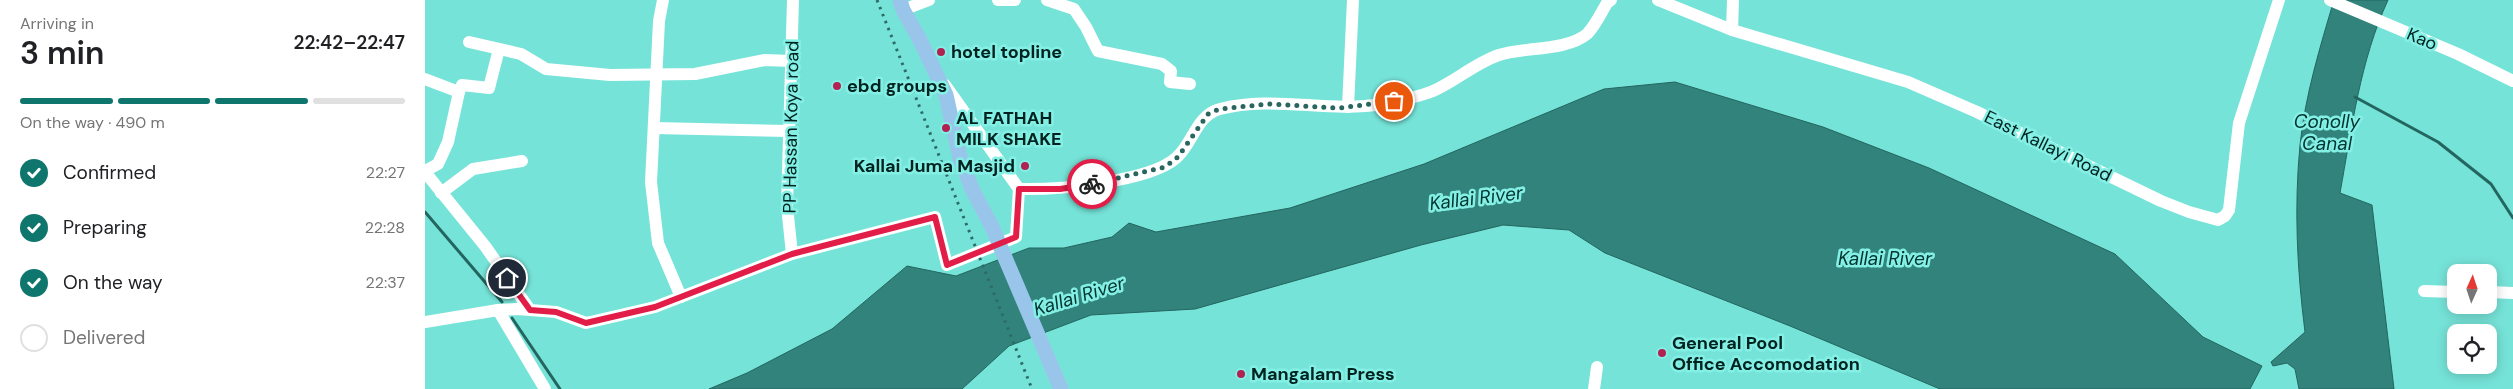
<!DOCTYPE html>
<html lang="en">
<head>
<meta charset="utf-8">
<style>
	:root { --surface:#fff; --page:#f2f2f2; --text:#202124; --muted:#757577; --line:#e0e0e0; --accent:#0f766e }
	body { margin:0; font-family:"DM Sans",sans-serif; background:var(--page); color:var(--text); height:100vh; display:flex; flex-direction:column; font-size:19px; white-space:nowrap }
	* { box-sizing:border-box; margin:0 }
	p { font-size:16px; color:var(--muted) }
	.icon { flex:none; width:28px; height:28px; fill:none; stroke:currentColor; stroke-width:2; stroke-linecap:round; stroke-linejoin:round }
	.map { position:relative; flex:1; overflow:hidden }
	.drawer { display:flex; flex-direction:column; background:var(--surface); width:425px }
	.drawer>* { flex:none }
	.needle { width:32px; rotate:3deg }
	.fabs { position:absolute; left:2022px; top:264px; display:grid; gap:10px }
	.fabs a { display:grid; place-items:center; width:50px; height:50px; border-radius:10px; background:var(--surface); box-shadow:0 2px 12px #0003; font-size:25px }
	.pin { position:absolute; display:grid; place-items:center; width:42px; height:42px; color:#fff; margin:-21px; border:2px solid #fff; border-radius:50%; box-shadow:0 1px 5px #0007 }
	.courier { position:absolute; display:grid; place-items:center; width:50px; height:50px; margin:-25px; border:4px solid #e11d48; border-radius:50%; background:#fff; color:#222; box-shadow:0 1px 6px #0007 }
	.overview em { font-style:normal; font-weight:600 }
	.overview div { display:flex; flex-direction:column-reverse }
	.overview { display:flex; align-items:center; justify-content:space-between; height:85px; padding:0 20px }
	h1 { font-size:32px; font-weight:600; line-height:38px }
	.bar { display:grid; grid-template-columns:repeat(4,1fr); gap:8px 5px; align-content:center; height:60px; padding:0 20px }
	.bar i { height:6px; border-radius:4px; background:var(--line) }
	.bar .active { background:var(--accent) }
	.bar p { grid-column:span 4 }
	ol { padding:0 20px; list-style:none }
	li { display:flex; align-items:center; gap:15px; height:55px }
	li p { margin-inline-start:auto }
	li .icon { padding:5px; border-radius:50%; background:var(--accent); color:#fff; stroke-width:4 }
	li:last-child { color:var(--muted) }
	li i { width:28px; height:28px; border:2px solid var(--line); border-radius:50% }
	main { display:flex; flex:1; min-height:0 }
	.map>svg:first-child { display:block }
	.water { fill:#32837c; stroke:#236660 }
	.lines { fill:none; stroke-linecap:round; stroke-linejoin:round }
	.stream { stroke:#236660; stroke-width:3 }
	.minor { stroke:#fff; stroke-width:12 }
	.major { stroke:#9ac5eb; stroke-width:15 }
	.rail { stroke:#2d6c66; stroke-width:3; stroke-dasharray:2.5 5; stroke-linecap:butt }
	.done { stroke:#296660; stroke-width:5; stroke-dasharray:0 9 }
	.route { stroke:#e11d48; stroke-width:6 }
	.poi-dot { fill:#b12152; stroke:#84f0e5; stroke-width:2 }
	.labels { text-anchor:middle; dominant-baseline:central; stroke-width:5; stroke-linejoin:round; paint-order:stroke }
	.street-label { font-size:18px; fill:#002320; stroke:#84f0e5 }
	.poi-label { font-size:18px; font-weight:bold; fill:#002320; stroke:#84f0e5; text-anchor:start }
	.water-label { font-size:19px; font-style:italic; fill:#003430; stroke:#84f0e5 }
</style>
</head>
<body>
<main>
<section class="drawer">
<div class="overview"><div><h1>3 min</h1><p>Arriving in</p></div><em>22:42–22:47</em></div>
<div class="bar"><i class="active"></i><i class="active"></i><i class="active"></i><i></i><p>On the way · 490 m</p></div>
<ol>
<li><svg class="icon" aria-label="check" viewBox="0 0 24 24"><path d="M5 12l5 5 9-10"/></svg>Confirmed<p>22:27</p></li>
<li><svg class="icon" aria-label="check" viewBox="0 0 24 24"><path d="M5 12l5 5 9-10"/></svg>Preparing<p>22:28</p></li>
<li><svg class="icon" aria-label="check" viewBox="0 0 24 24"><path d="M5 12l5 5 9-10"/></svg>On the way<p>22:37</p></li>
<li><i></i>Delivered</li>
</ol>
</section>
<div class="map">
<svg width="2088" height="389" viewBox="0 0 2088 389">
	<rect width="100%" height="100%" fill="#76e3d8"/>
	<g class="water">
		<path d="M1909,0H1963C1935,61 1927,127 1915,193L1947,205L1969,389H1874L1870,369L1862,363L1848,366L1846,362L1880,332C1872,269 1869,208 1875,145C1880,96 1895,47 1909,0Z"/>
		<path d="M1250,82L1398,127L1504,168L1690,254L1778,337L1837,366L1825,389H1515L1365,326L1180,253L1144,230L1078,225L996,245L770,309L666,315L584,346L537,389H284L322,373L407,329L482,266L531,276L604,248H639L687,237L704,223L731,232L865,208L999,164L1179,89Z"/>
	</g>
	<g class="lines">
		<g class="stream">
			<path d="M1930,97L2013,142L2066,184L2088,218"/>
			<path d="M0,212L77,302"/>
			<path d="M87,318L135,389"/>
		</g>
		<g class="minor">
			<path d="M238,0L234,21L226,182L233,243L256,297"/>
			<path d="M573,0H590"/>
			<path d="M622,0L649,9L661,27L673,51L737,64L746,71L745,82L765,84"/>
			<path d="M1233,0L1307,30L1483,82L1552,112L1736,201L1764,212L1793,220L1800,216L1804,210L1814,123L1854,0"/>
			<path d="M1905,0L2033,54L2088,81"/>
			<path d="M478,10L504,0"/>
			<path d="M1307,30L1308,0"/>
			<path d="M44,42L96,54L121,69L185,75L270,74L340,60L367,61"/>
			<path d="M0,79L34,92L23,142L13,164L0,171"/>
			<path d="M520,85L594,189"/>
			<path d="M34,92L37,85L64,88L74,49"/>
			<path d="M923,107L928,0"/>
			<path d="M230,128L365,131"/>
			<path d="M0,172L60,246L105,310"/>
			<path d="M594,189C631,190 724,182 751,158C768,144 771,115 795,109C848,95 903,113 957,104C973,101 993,97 1008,91C1031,81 1050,63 1074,55C1098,47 1142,51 1162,34C1170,26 1176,13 1182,3L1186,0"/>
			<path d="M16,193L48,169L97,161"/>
			<path d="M367,254L362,206L368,0"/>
			<path d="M1999,291L2031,292"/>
			<path d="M2064,292L2088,293"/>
			<path d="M73,310L120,389"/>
			<path d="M0,322L73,310L92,309L131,312L161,323L230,307L367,254L510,217L522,265L591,237L594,189"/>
			<path d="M1169,389L1172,367"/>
		</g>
		<path class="major" d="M475,0L478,10L495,40L521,95L535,158L547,189L567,227L636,389"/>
		<path class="rail" d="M452,0L607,389"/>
	</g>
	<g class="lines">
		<path class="done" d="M667,184L740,167L753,157L783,114L794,109L843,104L914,108L969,101"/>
		<path class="route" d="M82,278L105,310L131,312L161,323L230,307L367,254L510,217L522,265L591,237L594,189H635L667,184"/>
	</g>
	<g class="poi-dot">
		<circle cx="516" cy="52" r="5"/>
		<circle cx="412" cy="86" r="5"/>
		<circle cx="521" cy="128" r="5"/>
		<circle cx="600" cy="166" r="5"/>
		<circle cx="1237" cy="353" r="5"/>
		<circle cx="816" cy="374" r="5"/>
	</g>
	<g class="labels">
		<g class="street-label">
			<text transform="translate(1997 39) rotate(23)">Kao</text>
			<text transform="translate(366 127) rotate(-89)">PP Hassan Koya road</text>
			<text transform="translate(1623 146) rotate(26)">East Kallayi Road</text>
		</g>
		<g class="poi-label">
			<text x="526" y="52">hotel topline</text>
			<text x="422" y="86">ebd groups</text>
			<text x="531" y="118">AL FATHAH<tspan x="531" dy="21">MILK SHAKE</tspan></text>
			<text x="590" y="166" text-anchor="end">Kallai Juma Masjid</text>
			<text x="1247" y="343">General Pool<tspan x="1247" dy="21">Office Accomodation</tspan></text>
			<text x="826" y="374">Mangalam Press</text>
		</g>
		<g class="water-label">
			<text x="1902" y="121">Conolly<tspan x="1902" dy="22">Canal</tspan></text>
			<text transform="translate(1051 198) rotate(-7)">Kallai River</text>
			<text x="1460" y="258">Kallai River</text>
			<text transform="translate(654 296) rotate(-17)">Kallai River</text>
		</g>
	</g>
</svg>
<div class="fabs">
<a><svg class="needle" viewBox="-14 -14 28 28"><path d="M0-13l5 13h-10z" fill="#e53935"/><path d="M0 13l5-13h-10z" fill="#757577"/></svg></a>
<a><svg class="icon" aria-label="locate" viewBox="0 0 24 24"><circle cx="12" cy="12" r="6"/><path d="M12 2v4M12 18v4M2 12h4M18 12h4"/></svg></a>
</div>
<div class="pin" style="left:969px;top:101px;background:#ea580c"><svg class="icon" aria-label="bag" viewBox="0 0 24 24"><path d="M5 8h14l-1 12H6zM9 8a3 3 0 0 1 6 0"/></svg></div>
<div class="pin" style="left:82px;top:278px;background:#1f2937"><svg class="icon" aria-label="home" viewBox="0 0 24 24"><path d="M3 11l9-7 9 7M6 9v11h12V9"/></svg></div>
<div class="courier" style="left:667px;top:184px"><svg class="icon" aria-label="bike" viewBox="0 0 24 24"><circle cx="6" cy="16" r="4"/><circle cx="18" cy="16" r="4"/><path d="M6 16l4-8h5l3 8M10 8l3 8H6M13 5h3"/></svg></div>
</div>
</main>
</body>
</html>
